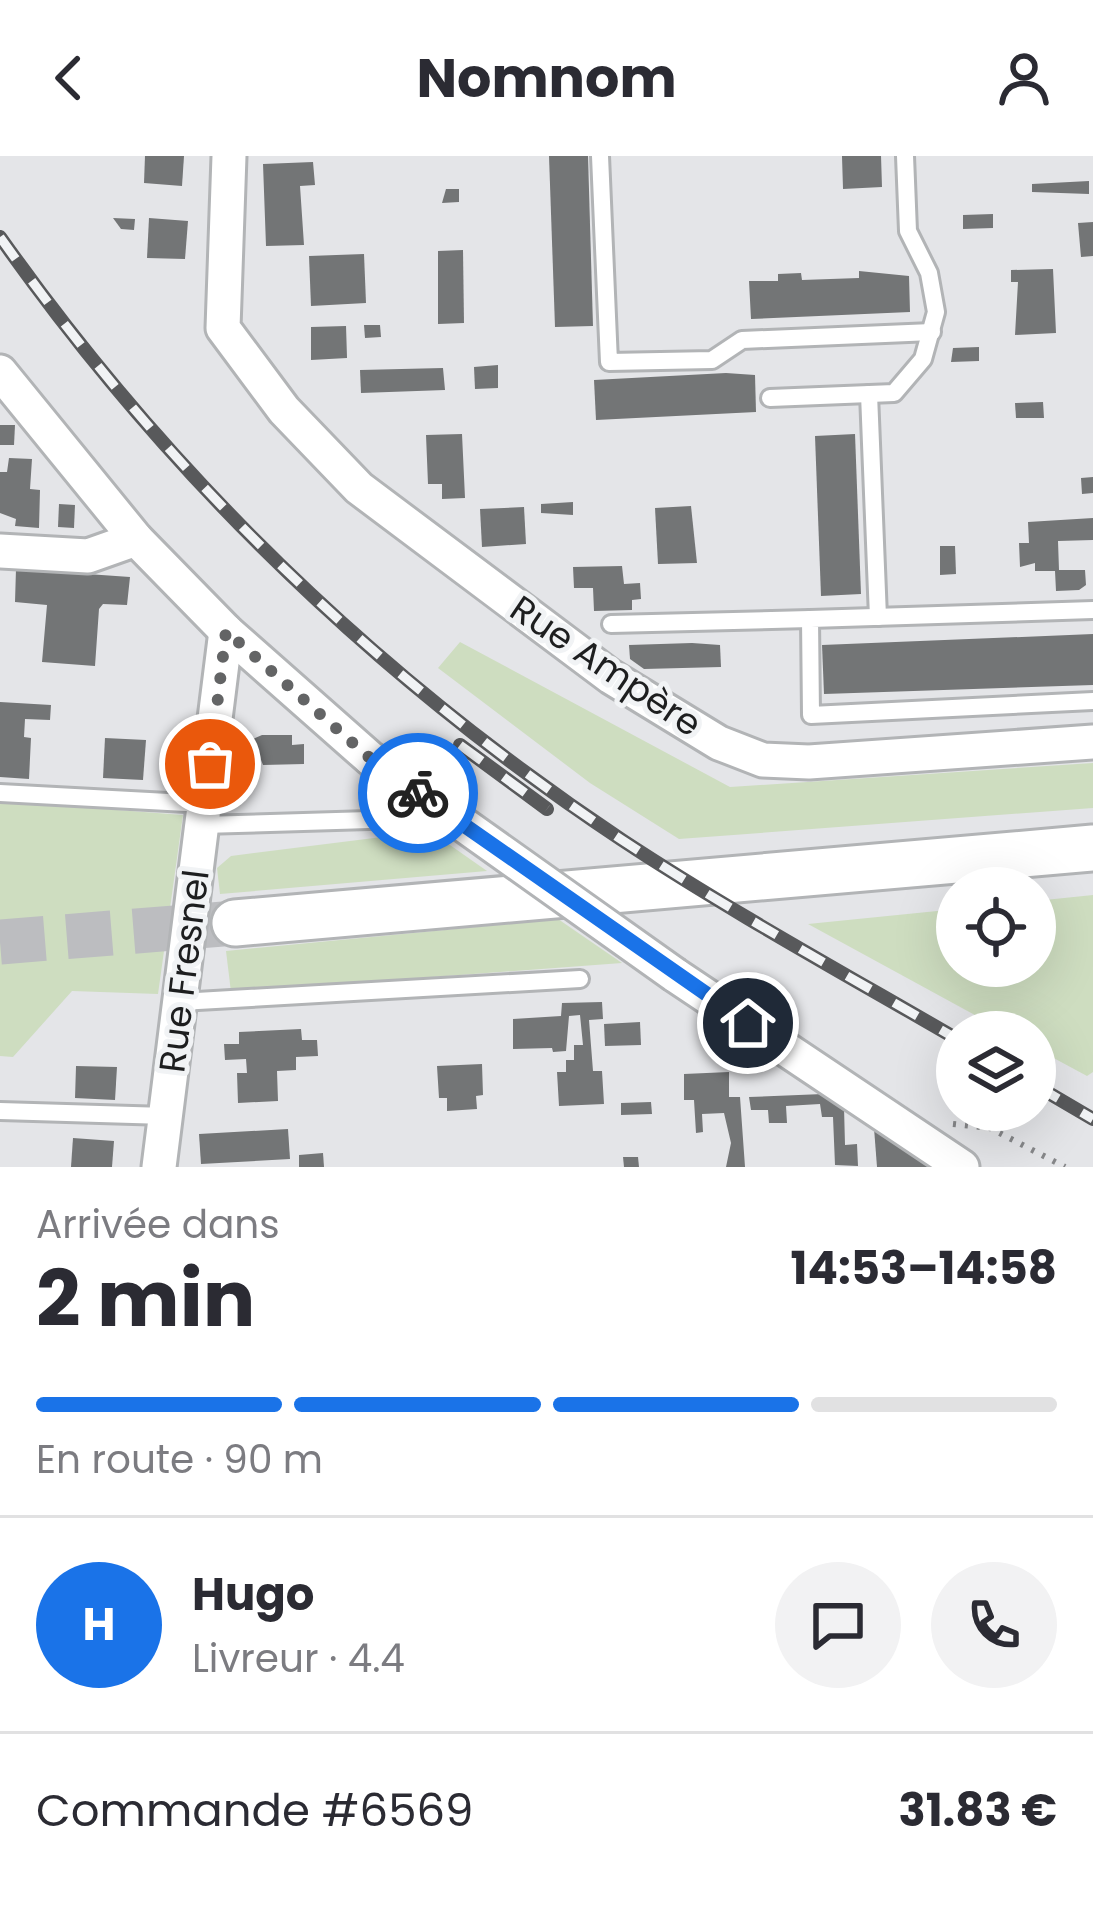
<!DOCTYPE html>
<html lang="fr">
<head>
<meta charset="utf-8">
<style>
	:root { --surface:#fff; --page:#f2f2f3; --text:#2b2b33; --muted:#7c7c81; --line:#e1e1e2; --accent:#1a73e8 }
	body { margin:0; font-family:Poppins,sans-serif; background:var(--page); color:var(--text); height:100vh; display:flex; flex-direction:column; font-size:45px; white-space:nowrap }
	* { box-sizing:border-box; margin:0 }
	p { font-size:39px; color:var(--muted) }
	.icon { flex:none; width:66px; height:66px; fill:none; stroke:currentColor; stroke-width:2; stroke-linecap:round; stroke-linejoin:round }
	.map { position:relative; height:1011px; overflow:hidden }
	.details { display:flex; flex-direction:column; background:var(--surface); flex:1 }
	.details>* { flex:none }
	.fabs { position:absolute; left:936px; top:711px; display:grid; gap:24px }
	.fabs a { display:grid; place-items:center; width:120px; height:120px; border-radius:50%; background:var(--surface); box-shadow:0 12px 48px #0002; font-size:60px }
	.pin { position:absolute; display:grid; place-items:center; width:102px; height:102px; color:#fff; margin:-51px; border:6px solid #fff; border-radius:50%; box-shadow:0 3px 12px #0007 }
	.courier { position:absolute; display:grid; place-items:center; width:120px; height:120px; margin:-60px; border:9px solid #1a73e8; border-radius:50%; background:#fff; color:#222; box-shadow:0 3px 15px #0007 }
	.headline em { font-style:normal; font-weight:700 }
	.headline div { display:flex; flex-direction:column-reverse }
	.headline { display:flex; align-items:center; justify-content:space-between; height:204px; padding:0 36px }
	h1 { font-size:78px; font-weight:700; line-height:90px }
	.bar { display:grid; grid-template-columns:repeat(4,1fr); gap:18px 12px; align-content:center; height:144px; padding:0 36px }
	.bar i { height:15px; border-radius:9px; background:var(--line) }
	.bar .selected { background:var(--accent) }
	.bar p { grid-column:span 4 }
	.line { display:flex; align-items:center; gap:30px; padding:0 36px; border-top:3px solid var(--line) }
	.line div { flex:1 }
	.round { display:grid; place-items:center; flex:none; width:126px; height:126px; border-radius:63px; background:var(--page) }
	header { display:flex; justify-content:space-between; align-items:center; height:156px; padding:0 36px; background:var(--surface); font-size:54px; font-weight:700 }
	.map>svg:first-child { display:block }
	.green { fill:#ceddc0 }
	.building { fill:#737576 }
	.lines { fill:none; stroke-linecap:round; stroke-linejoin:round }
	.secondary-tunnel { stroke:#bcbdc0; stroke-width:45; stroke-dasharray:45 22; stroke-linecap:butt }
	.service-casing { stroke:#b2b4b6; stroke-width:22 }
	.minor-casing { stroke:#b2b4b6; stroke-width:39 }
	.secondary-casing { stroke:#b2b4b6; stroke-width:51 }
	.path { stroke:#868789; stroke-width:6; stroke-dasharray:3 9; stroke-linecap:butt }
	.service { stroke:#fff; stroke-width:16 }
	.minor { stroke:#fff; stroke-width:33 }
	.secondary { stroke:#fff; stroke-width:45 }
	.rail-casing { stroke:#58595b; stroke-width:14 }
	.rail { stroke:#f1f3f5; stroke-width:9; stroke-dasharray:27; stroke-linecap:butt }
	.minor-bridge-casing { stroke:#b2b4b6; stroke-width:39; stroke-linecap:butt }
	.minor-bridge { stroke:#fff; stroke-width:33 }
	.done { stroke:#636465; stroke-width:12; stroke-dasharray:0 21.6 }
	.route { stroke:#1a73e8; stroke-width:15 }
	.labels { text-anchor:middle; dominant-baseline:central; stroke-width:10; stroke-linejoin:round; paint-order:stroke }
	.street-label { font-size:36px; fill:#1d1e1f; stroke:#f1f3f5 }
</style>
</head>
<body>
<header><svg class="icon" aria-label="back" viewBox="0 0 24 24"><path d="M15 5l-7 7 7 7"/></svg>Nomnom<svg class="icon" aria-label="person" viewBox="0 0 24 24"><circle cx="12" cy="8" r="4"/><path d="M4 21q1-7 8-7t8 7"/></svg></header>
<div class="map">
<svg width="1093" height="1011" viewBox="0 0 1093 1011">
	<rect width="100%" height="100%" fill="#e4e5e8"/>
	<g class="green">
		<path d="M460,486L730,631L1093,607V652L679,683L590,627L438,512Z"/>
		<path d="M0,645L183,659L158,838L72,835L13,901L0,900Z"/>
		<path d="M430,675L487,715L220,738L217,712L231,700Z"/>
		<path d="M1093,739V916L1087,920L1035,892V876H1006L808,768L957,753V810H1035V745Z"/>
		<path d="M558,763L622,807L231,836L226,795Z"/>
	</g>
	<g class="building">
		<path d="M145,0H184L182,30L144,27Z"/>
		<path d="M549,0H588L593,170L555,171Z"/>
		<path d="M842,0H881L882,31L843,33Z"/>
		<path d="M313,6L315,29L300,30L304,89L266,90L263,8Z"/>
		<path d="M1089,25V38L1032,36V28Z"/>
		<path d="M446,33H459V46L442,47Z"/>
		<path d="M993,58V72L963,73V59Z"/>
		<path d="M113,62L135,63L134,74L121,73Z"/>
		<path d="M149,62L188,65L185,103L147,102Z"/>
		<path d="M1093,66V100L1081,101L1078,67Z"/>
		<path d="M463,94L464,167L438,168V95Z"/>
		<path d="M364,98L366,147L311,150L309,100Z"/>
		<path d="M1053,113L1056,177L1015,179L1018,126H1011V114Z"/>
		<path d="M859,115L909,120L910,156L751,163L749,125H778V118L801,117L802,124L859,122Z"/>
		<path d="M364,169H380L381,181L365,182Z"/>
		<path d="M346,170L347,202L311,204V171Z"/>
		<path d="M979,191V205L951,206L953,192Z"/>
		<path d="M498,209V232L475,233L474,211Z"/>
		<path d="M443,212L445,234L361,237L360,214Z"/>
		<path d="M726,217L755,219L756,256L596,264L594,224Z"/>
		<path d="M1043,246L1044,262H1016L1015,247Z"/>
		<path d="M0,269H15L14,289H0Z"/>
		<path d="M462,278L465,342L442,343V328H428L426,279Z"/>
		<path d="M855,278L861,438L821,440L815,280Z"/>
		<path d="M9,302L32,303L30,333L40,334L39,372L15,370L16,363L0,357V316H7Z"/>
		<path d="M1093,321V337L1082,338L1081,322Z"/>
		<path d="M573,346V359L541,357V348Z"/>
		<path d="M59,348L75,349L74,372L58,371Z"/>
		<path d="M691,350L697,407L658,408L655,352Z"/>
		<path d="M524,351L526,388L482,391L480,353Z"/>
		<path d="M1093,362V384L1058,385L1059,414H1085L1086,429L1079,434L1056,435L1055,415H1035V407L1020,411L1019,387H1029L1028,366Z"/>
		<path d="M940,390H955L956,418L940,419Z"/>
		<path d="M622,410L624,428L640,427L641,443L632,444V454L594,455L593,432H574L573,411Z"/>
		<path d="M16,413L130,421L127,449L103,448L99,453L95,510L42,506L47,449L15,446Z"/>
		<path d="M1093,478V529L824,538L822,489Z"/>
		<path d="M692,487L720,489L721,511L644,513L630,503L629,489Z"/>
		<path d="M0,546L51,549L50,564L25,563L24,581L31,582L29,623L0,621Z"/>
		<path d="M262,579H292V589L304,588V608L263,609L253,583Z"/>
		<path d="M105,582L146,584L143,624L103,622Z"/>
		<path d="M602,846L603,863L589,864L593,915H602L604,948L559,950L557,916H566V904H574V889H583L580,859L569,860L566,895L553,896L552,892L513,893V863L561,860L562,847Z"/>
		<path d="M640,866L641,889L605,890L604,868Z"/>
		<path d="M301,873L302,884H317L318,900L296,901V914L277,915L278,945L238,947L237,917H247L246,903L225,904L224,888H239V876Z"/>
		<path d="M482,908L483,939L476,940L477,953L447,955V942H439L437,910Z"/>
		<path d="M76,910L117,911L115,944L75,942Z"/>
		<path d="M729,916V941H740L745,1011H726L731,987L724,957L702,958L703,976L696,977L694,944H684V918Z"/>
		<path d="M823,938L844,951L845,989L857,988L858,1010L835,1009L833,961H822L820,948L786,950L787,967H769L768,954H751L749,941Z"/>
		<path d="M651,946L652,958L621,959V947Z"/>
		<path d="M874,972L933,1011H877Z"/>
		<path d="M288,973L290,1003L201,1008L199,978Z"/>
		<path d="M73,982L114,985L112,1011H71Z"/>
		<path d="M323,997L324,1011H299V999Z"/>
		<path d="M623,1001H638L639,1011H624Z"/>
	</g>
	<g class="lines">
		<path class="secondary-tunnel" d="M0,786L235,767"/>
		<g class="service-casing">
			<g id="service">
				<path d="M600,0L609,206L712,204L742,184L932,176"/>
				<path d="M869,238L878,461"/>
				<path d="M770,242L894,237L923,203L936,156L929,117L908,75L905,0"/>
				<path d="M1093,454L810,463L811,559L1093,545"/>
				<path d="M611,468L810,463"/>
				<path d="M0,637L205,648"/>
				<path d="M202,669L402,663"/>
				<path d="M180,846L580,823"/>
				<path d="M0,955L166,960"/>
			</g>
		</g>
		<g class="minor-casing">
			<g id="minor">
				<path d="M229,0L223,172L284,254L359,332L611,521L719,587L763,604L809,606L1093,586"/>
				<path d="M0,216L136,383L226,475L371,603"/>
				<path d="M0,395L88,400L136,383"/>
				<path d="M675,819L962,1011"/>
				<path d="M159,1011L226,475"/>
			</g>
		</g>
		<g class="secondary-casing">
			<path id="secondary" d="M235,767L1093,692"/>
		</g>
		<path class="path" d="M953,968L990,972L1065,1011"/>
		<use href="#service" class="service"/>
		<use href="#minor" class="minor"/>
		<use href="#secondary" class="secondary"/>
		<g class="rail-casing">
			<g id="rail">
				<path d="M0,81C169,320 378,522 622,684C730,755 845,818 957,883"/>
				<path d="M460,589L547,653"/>
				<path d="M1035,929L1093,963"/>
			</g>
		</g>
		<use href="#rail" class="rail"/>
		<g class="minor-bridge-casing">
			<path id="minor-bridge" d="M371,603L675,819"/>
		</g>
		<use href="#minor-bridge" class="minor-bridge"/>
	</g>
	<g class="lines">
		<path class="done" d="M210,608L226,475L371,603L418,637"/>
		<path class="route" d="M418,637L748,867"/>
	</g>
	<g class="labels">
		<g class="street-label">
			<text transform="translate(606 510) rotate(34)">Rue Ampère</text>
			<text transform="translate(184 815) rotate(-83)">Rue Fresnel</text>
		</g>
	</g>
</svg>
<div class="fabs">
<a><svg class="icon" aria-label="locate" viewBox="0 0 24 24"><circle cx="12" cy="12" r="6"/><path d="M12 2v4M12 18v4M2 12h4M18 12h4"/></svg></a>
<a><svg class="icon" aria-label="layers" viewBox="0 0 24 24"><path d="M12 4l9 5-9 5-9-5zM3 14l9 5 9-5"/></svg></a>
</div>
<div class="pin" style="left:210px;top:608px;background:#ea580c"><svg class="icon" aria-label="bag" viewBox="0 0 24 24"><path d="M5 8h14l-1 12H6zM9 8a3 3 0 0 1 6 0"/></svg></div>
<div class="pin" style="left:748px;top:867px;background:#1f2937"><svg class="icon" aria-label="home" viewBox="0 0 24 24"><path d="M3 11l9-7 9 7M6 9v11h12V9"/></svg></div>
<div class="courier" style="left:418px;top:637px"><svg class="icon" aria-label="bike" viewBox="0 0 24 24"><circle cx="6" cy="16" r="4"/><circle cx="18" cy="16" r="4"/><path d="M6 16l4-8h5l3 8M10 8l3 8H6M13 5h3"/></svg></div>
</div>
<section class="details">
<div class="headline"><div><h1>2 min</h1><p>Arrivée dans</p></div><em>14:53–14:58</em></div>
<div class="bar"><i class="selected"></i><i class="selected"></i><i class="selected"></i><i></i><p>En route · 90 m</p></div>
<div class="line" style="height:216px"><b class="round" style="background:var(--accent);color:#fff">H</b><div><b>Hugo</b><p>Livreur · 4.4</p></div><a class="round"><svg class="icon" aria-label="chat" viewBox="0 0 24 24"><path d="M4 5h16v11H9l-5 4z"/></svg></a><a class="round"><svg class="icon" aria-label="phone" viewBox="0 0 24 24"><path d="M5 4h4l2 5-3 2q2 4 5 5l2-3 5 2v4C11 20 4 13 5 4z"/></svg></a></div>
<div class="line" style="height:156px"><div>Commande #6569</div><b>31.83 €</b></div>
</section>
</body>
</html>
